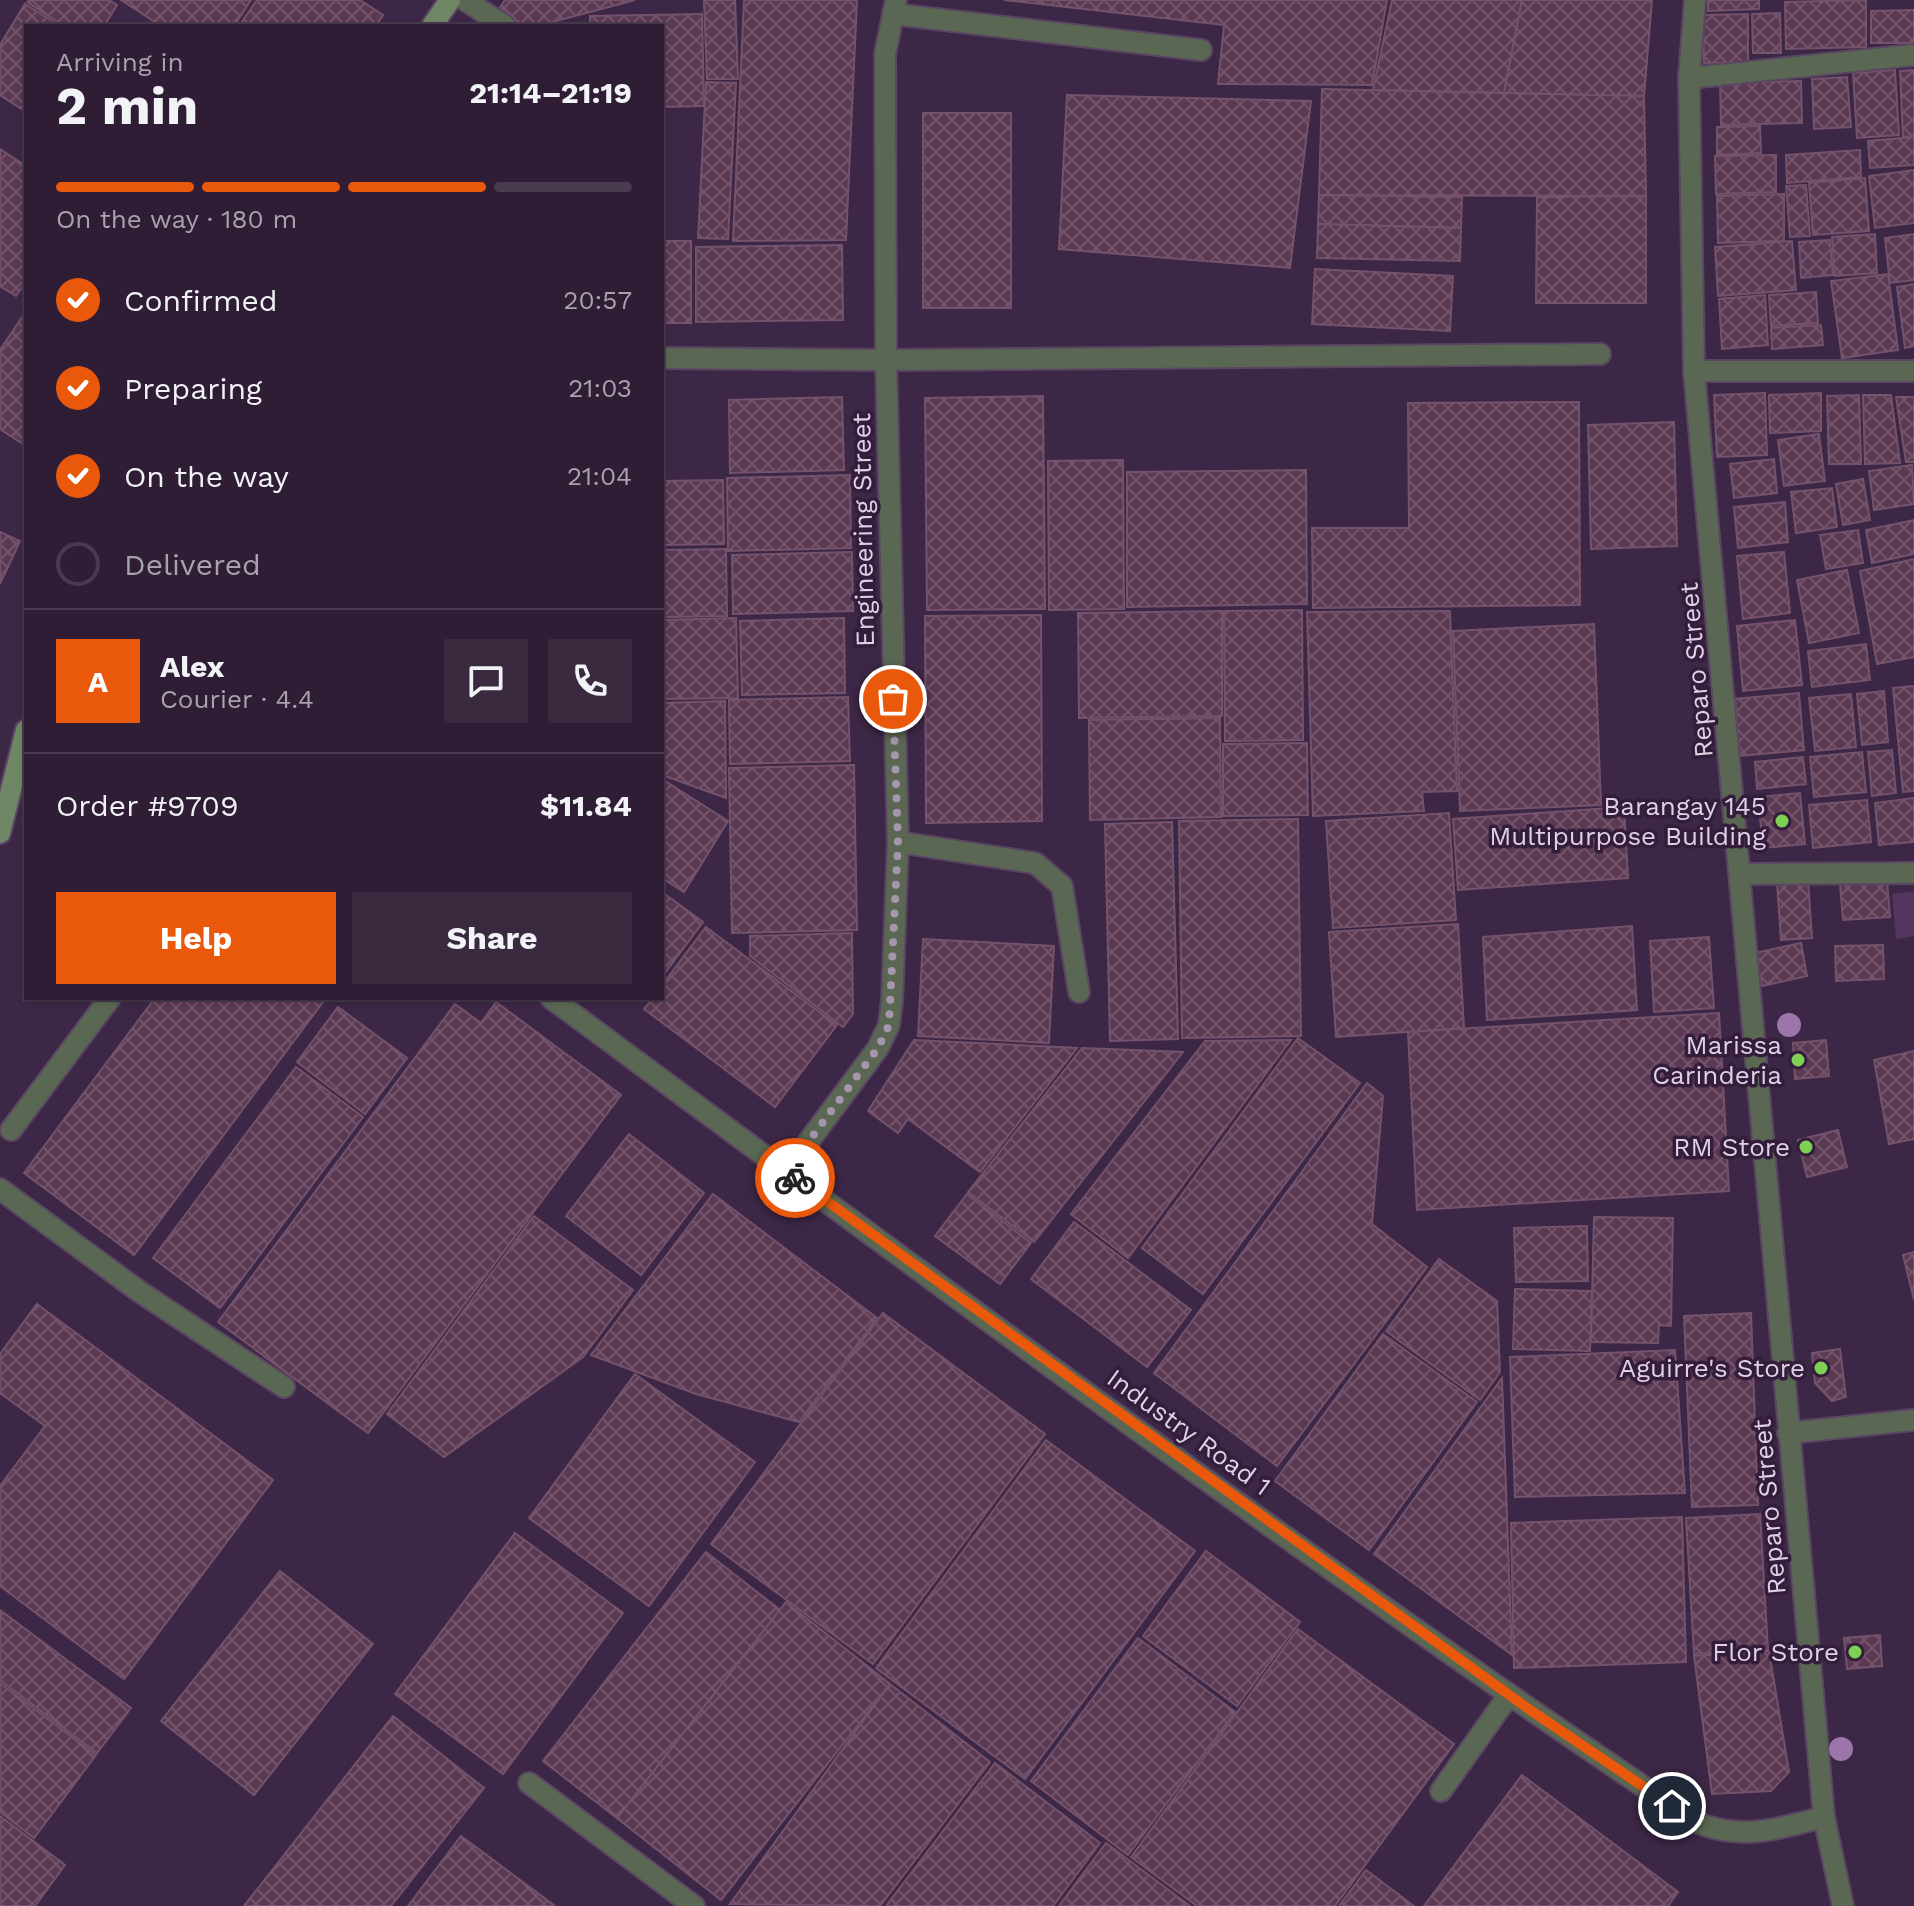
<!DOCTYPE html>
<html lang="en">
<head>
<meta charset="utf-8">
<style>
	:root { --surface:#2e1d34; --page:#3a2a40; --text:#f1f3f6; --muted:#a7a2ac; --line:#493b4f; --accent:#ea580c }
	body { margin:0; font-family:"Work Sans",sans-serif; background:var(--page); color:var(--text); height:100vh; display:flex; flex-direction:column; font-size:30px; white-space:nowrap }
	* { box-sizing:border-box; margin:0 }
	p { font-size:26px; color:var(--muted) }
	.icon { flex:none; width:44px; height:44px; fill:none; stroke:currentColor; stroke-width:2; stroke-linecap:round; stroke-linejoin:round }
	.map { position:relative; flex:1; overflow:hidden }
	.sheet { position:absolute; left:24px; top:24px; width:640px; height:976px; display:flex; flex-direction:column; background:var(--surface); border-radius:0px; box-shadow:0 2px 6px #0004,0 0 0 2px var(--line) }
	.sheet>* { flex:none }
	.pin { position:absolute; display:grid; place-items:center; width:68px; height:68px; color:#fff; margin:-34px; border:4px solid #fff; border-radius:50%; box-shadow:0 2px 8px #0007 }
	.courier { position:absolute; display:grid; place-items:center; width:80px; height:80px; margin:-40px; border:6px solid #ea580c; border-radius:50%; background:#fff; color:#222; box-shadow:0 2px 10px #0007 }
	.overview em { font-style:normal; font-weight:700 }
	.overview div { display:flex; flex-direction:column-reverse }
	.overview { display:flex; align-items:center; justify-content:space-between; height:136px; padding:0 32px }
	h1 { font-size:52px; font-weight:700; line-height:60px }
	.bar { display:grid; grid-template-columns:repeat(4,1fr); gap:12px 8px; align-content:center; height:96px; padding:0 32px }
	.bar i { height:10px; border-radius:6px; background:var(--line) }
	.bar .current { background:var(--accent) }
	.bar p { grid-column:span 4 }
	.line { display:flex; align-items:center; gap:20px; padding:0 32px; border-top:2px solid var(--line) }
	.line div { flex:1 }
	.round { display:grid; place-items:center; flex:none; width:84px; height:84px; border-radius:0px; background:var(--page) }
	ol { padding:0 32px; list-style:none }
	li { display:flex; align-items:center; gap:24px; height:88px }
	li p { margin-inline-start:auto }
	li .icon { padding:8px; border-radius:50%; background:var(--accent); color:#fff; stroke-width:4 }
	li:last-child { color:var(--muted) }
	li i { width:44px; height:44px; border:4px solid var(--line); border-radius:50% }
	.cta { display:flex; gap:16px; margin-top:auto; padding:16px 32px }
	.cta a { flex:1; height:92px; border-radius:0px; background:var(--accent); color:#fff; font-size:32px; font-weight:700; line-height:92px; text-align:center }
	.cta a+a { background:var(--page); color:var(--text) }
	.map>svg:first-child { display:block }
	.grass { fill:#53355f }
	.building { fill:url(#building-cross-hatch); stroke:#75526c; stroke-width:2 }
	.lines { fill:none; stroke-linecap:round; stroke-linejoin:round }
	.service-casing { stroke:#5a4663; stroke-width:24 }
	.minor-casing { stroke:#5a4663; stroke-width:24 }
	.tertiary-casing { stroke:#5a4663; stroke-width:24 }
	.secondary-casing { stroke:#5a4663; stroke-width:24 }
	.service { stroke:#5a6853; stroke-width:20 }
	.minor { stroke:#5a6853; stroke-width:20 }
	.tertiary { stroke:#5a6853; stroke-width:20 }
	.secondary { stroke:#6f8765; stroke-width:20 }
	.tree { fill:#9c75ab }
	.done { stroke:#a696ad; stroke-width:8; stroke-dasharray:0 14.4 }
	.route { stroke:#ea580c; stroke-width:10 }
	.poi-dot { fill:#7ed053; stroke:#331d3b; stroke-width:3 }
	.labels { text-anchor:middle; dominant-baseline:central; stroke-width:7; stroke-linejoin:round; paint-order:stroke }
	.street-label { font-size:26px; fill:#dfd1e5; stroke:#331d3b }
	.poi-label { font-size:26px; fill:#dfd1e5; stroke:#331d3b; text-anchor:end }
</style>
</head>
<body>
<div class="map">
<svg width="1914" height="1906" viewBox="0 0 1914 1906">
	<defs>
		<pattern id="building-cross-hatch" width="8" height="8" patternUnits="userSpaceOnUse" patternTransform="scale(2)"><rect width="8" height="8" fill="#5b3952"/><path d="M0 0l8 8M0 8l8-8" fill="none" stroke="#72556b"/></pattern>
	</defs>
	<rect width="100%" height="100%" fill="#3d2746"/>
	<path class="grass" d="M1914,891V936L1896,939L1892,894Z"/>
	<g class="building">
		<path d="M29,0H109L117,5L104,26H64L27,2Z"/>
		<path d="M121,0H251L234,26H161Z"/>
		<path d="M257,0H360L383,15L376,26H239Z"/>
		<path d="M505,0H635L541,25L520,23L499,9Z"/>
		<path d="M704,0H735L738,79H707Z"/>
		<path d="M744,0H857L846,240L733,241Z"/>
		<path d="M1004,0H1387L1372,85L1218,84L1224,25Z"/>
		<path d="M1392,0H1522L1504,93L1373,90Z"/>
		<path d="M1522,0H1652L1644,96L1504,93Z"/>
		<path d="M1708,0H1759V9L1708,11Z"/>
		<path d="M1866,0V47L1786,49L1785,2Z"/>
		<path d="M25,4L60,26H26V112L0,95V45Z"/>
		<path d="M1914,10V43H1871V11Z"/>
		<path d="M1780,13L1781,53H1753L1752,14Z"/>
		<path d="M702,14L704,106L662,107V26H590V16Z"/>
		<path d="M1748,14V62L1704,63L1703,15Z"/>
		<path d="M1895,70L1899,135L1857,138L1853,73Z"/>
		<path d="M1914,70V136L1903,137L1900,71Z"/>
		<path d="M1847,77L1851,127L1814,129L1812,79Z"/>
		<path d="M1801,81L1802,123L1721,125L1720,83Z"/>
		<path d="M706,82L736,83L728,239L698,238Z"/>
		<path d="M1322,89L1644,96L1646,196L1319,195Z"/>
		<path d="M1067,95L1311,101L1290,268L1059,249Z"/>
		<rect x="923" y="113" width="88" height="195"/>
		<path d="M1760,126L1761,153L1717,155V127Z"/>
		<path d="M1914,137V165L1870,168L1868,141Z"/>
		<path d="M0,149L26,166V282L16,296L0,286Z"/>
		<path d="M1860,150L1861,177L1787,183L1786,155Z"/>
		<path d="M1776,155V192L1716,194L1715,156Z"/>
		<path d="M1914,170V223L1875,228L1869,176Z"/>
		<path d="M1865,178L1869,231L1813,235L1809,183Z"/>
		<path d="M1806,185L1810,236L1790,237L1786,186Z"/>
		<path d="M1784,194V241L1718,243L1717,196Z"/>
		<path d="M1319,195L1462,197L1461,228L1318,224Z"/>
		<path d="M1646,196V303H1536L1537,197Z"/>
		<path d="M1318,224L1461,228L1460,261L1317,258Z"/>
		<path d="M1875,234L1877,273L1835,276L1832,237Z"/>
		<path d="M1914,234V280L1890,283L1885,238Z"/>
		<path d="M1830,240L1833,275L1801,278L1799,242Z"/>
		<rect x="662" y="241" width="29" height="82"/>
		<path d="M1792,241L1796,290L1718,296L1715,247Z"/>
		<path d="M842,245L843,320L696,322V247Z"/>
		<path d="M1315,269L1453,276L1450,331L1312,324Z"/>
		<path d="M1888,274L1898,350L1842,358L1831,281Z"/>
		<path d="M1914,284V346L1905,348L1897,287Z"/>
		<path d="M1816,292L1818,323L1771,326L1769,295Z"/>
		<path d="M1765,295L1768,345L1722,349L1719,299Z"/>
		<path d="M26,311V446L0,429V350Z"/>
		<path d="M1821,325L1823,345L1772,349L1771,328Z"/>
		<path d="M1765,393L1767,455L1717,457L1714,395Z"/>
		<path d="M1821,393V431L1770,433L1769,395Z"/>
		<path d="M1859,395L1861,464H1829L1827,396Z"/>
		<path d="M1863,395H1891L1900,463L1865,464Z"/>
		<path d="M1043,396L1045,609L927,610L925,398Z"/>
		<path d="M842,397L844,470L730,473L729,400Z"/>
		<path d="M1896,397H1914V462H1906Z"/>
		<path d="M1579,402L1580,605L1313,608L1312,528H1409L1408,403Z"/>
		<path d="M1674,422L1677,546L1591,549L1588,425Z"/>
		<path d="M1819,434L1825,481L1784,486L1778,440Z"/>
		<path d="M1774,459L1777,493L1734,498L1730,464Z"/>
		<path d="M1123,460L1124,609L1049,610L1048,461Z"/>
		<path d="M1912,465L1914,504L1874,510L1869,471Z"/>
		<path d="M1306,470L1307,604L1127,607V472Z"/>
		<path d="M850,475L851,548L728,551L727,478Z"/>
		<path d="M1863,479L1870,520L1843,525L1836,484Z"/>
		<path d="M723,480L724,544L662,545V481Z"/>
		<path d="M1832,488L1837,527L1796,533L1791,492Z"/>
		<path d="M1785,502L1788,542L1738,548L1734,507Z"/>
		<path d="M1914,520V554L1872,563L1866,530Z"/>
		<path d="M1858,530L1863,563L1826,569L1820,535Z"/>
		<path d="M0,532L20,541L0,584Z"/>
		<path d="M726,549L727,616L662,617V550Z"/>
		<path d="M852,552L853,611L733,614L732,555Z"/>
		<path d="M1784,552L1790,613L1743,619L1737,556Z"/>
		<path d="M1914,559V657L1877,664L1860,571Z"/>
		<path d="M1847,570L1859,633L1809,643L1797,580Z"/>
		<path d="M1302,610L1303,740L1225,741L1224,611Z"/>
		<path d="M1222,611V716L1079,718L1078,613Z"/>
		<path d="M1450,611L1457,791L1422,792L1424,811L1313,816L1307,612Z"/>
		<path d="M1041,615L1042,821L926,823L925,616Z"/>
		<path d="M736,618L738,698L662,699V620Z"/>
		<path d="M844,618L845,693L742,695L740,621Z"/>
		<path d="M1795,620L1802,685L1743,691L1737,626Z"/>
		<path d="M1594,624L1601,805L1460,811L1453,631Z"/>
		<path d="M1866,644L1870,680L1812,687L1808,651Z"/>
		<path d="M1914,686V791L1903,792L1893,688Z"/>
		<path d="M1884,691L1888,742L1862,745L1857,694Z"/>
		<path d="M1799,693L1804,750L1740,756L1735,699Z"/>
		<path d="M1851,694L1856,747L1815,751L1809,698Z"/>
		<path d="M848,697L850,761L730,764L729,700Z"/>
		<path d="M725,701L726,798L662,775V703Z"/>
		<path d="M1220,718L1221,817L1090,820L1089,720Z"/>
		<path d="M1307,743L1308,815L1223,816V744Z"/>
		<path d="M1892,750L1896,793L1872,796L1868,752Z"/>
		<path d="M1862,752L1866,792L1814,797L1810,757Z"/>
		<path d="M1803,757L1806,784L1757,789L1755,762Z"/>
		<path d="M854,765L857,930L732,933L729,768Z"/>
		<path d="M662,779L728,821L684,892L662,878Z"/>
		<path d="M1800,793L1805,844L1763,848L1758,797Z"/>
		<path d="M1914,798V842L1879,845L1875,803Z"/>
		<path d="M1867,800L1871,842L1813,848L1809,805Z"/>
		<path d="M1624,807L1628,878L1458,890L1453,819Z"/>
		<path d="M1449,813L1456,920L1333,928L1326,821Z"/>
		<path d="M1298,819L1301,1036L1182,1038L1179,821Z"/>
		<path d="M1172,822L1178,1039L1110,1041L1105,824Z"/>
		<path d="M1808,880L1812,938L1781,940L1777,883Z"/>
		<path d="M1887,880L1890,917L1843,920L1840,884Z"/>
		<path d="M662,892L703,922L662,977Z"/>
		<path d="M1458,924L1464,1028L1336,1037L1329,932Z"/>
		<path d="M1632,926L1637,1010L1487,1020L1483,937Z"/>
		<path d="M706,927L837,1025L775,1107L644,1009L653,998H662V985Z"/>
		<path d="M852,933L853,1014L843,1027L750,956V936Z"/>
		<path d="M1709,937L1714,1008L1654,1012L1650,941Z"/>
		<path d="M923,939L1054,946L1049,1043L918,1036Z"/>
		<path d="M1801,943L1807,976L1762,986L1755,953Z"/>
		<path d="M1883,945L1884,979L1836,981L1835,946Z"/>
		<path d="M155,998H326L134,1255L24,1173Z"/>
		<path d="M496,1002L621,1095L368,1433L218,1322L455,1004L481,1023Z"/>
		<path d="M338,1007L407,1058L365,1114L297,1062Z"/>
		<path d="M1719,1013L1729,1191L1417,1210L1408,1032Z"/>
		<path d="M1298,1038L1360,1083L1203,1294L1142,1248Z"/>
		<path d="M914,1040L1077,1048L980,1172L908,1119L898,1133L868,1111Z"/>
		<path d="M1291,1040L1128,1258L1071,1214L1205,1041Z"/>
		<path d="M1826,1040L1829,1076L1795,1079L1793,1043Z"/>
		<path d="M1082,1048L1183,1052L1034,1242L968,1192Z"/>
		<path d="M1914,1051V1139L1889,1144L1874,1060Z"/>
		<path d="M296,1067L363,1117L220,1308L153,1258Z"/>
		<path d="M1367,1083L1383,1096L1372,1224L1427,1267L1277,1466L1154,1373Z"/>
		<path d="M1838,1130L1847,1167L1807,1177L1798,1140Z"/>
		<path d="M629,1134L704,1193L641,1275L566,1216Z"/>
		<path d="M713,1194L877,1318L799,1422L696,1394L591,1355Z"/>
		<path d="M967,1194L1031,1243L1000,1284L935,1236Z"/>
		<path d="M534,1216L633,1290L583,1357L444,1457L387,1414Z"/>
		<path d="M1594,1217L1673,1218L1671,1326L1659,1325L1658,1343L1591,1342Z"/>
		<path d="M1074,1222L1191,1310L1147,1367L1031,1279Z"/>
		<path d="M1587,1226L1588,1281L1516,1282L1514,1228Z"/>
		<path d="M1914,1252V1300L1903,1255Z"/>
		<path d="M1439,1259L1497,1301L1500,1372L1480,1400L1386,1331Z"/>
		<path d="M1515,1289L1592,1291L1590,1351L1513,1349Z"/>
		<path d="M37,1304L273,1480L124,1679L0,1586V1486L45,1426L0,1393V1354Z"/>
		<path d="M883,1313L1045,1434L873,1664L711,1544Z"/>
		<path d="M1751,1313L1758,1505L1692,1507L1684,1316Z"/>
		<path d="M1383,1334L1477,1402L1369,1550L1275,1481Z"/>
		<path d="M1840,1349L1846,1397L1832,1401L1815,1383L1812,1353Z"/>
		<path d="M1675,1350L1685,1493L1515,1497L1510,1357Z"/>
		<path d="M635,1374L755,1462L649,1606L529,1518Z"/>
		<path d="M1502,1378L1512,1655L1374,1554Z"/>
		<path d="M1046,1440L1195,1551L1025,1779L876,1668Z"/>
		<path d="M1760,1514L1768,1650L1694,1654L1686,1518Z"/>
		<path d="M1682,1517L1686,1662L1514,1668L1511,1523Z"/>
		<path d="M515,1533L623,1613L503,1774L395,1694Z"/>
		<path d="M1206,1551L1300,1622L1237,1706L1143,1636Z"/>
		<path d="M706,1552L780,1610L617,1818L543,1761Z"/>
		<path d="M280,1571L373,1644L254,1795L161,1721Z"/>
		<path d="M786,1602L890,1684L721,1900L617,1818Z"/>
		<path d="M0,1610L131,1708L97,1753L0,1680Z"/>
		<path d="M1298,1629L1454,1744L1335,1906H1197L1131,1857Z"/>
		<path d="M1880,1635L1882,1666L1847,1669L1844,1638Z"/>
		<path d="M1138,1638L1235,1712L1128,1855L1031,1781Z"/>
		<path d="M1769,1651L1789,1772L1771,1791L1712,1794L1694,1656Z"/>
		<path d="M0,1683L96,1755L34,1838L0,1812Z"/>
		<path d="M890,1684L990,1762L880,1906L730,1904Z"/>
		<path d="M393,1716L484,1788L391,1906H244Z"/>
		<path d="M995,1763L1100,1843L1053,1906H886Z"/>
		<path d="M1522,1775L1678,1892L1668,1906H1424Z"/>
		<path d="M0,1816L65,1865L35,1906H0Z"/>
		<path d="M461,1836L555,1906H408Z"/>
		<path d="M1106,1843L1190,1906H1059Z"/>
		<path d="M1366,1870L1414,1906H1339Z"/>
	</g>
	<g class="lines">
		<g class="service-casing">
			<g id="service">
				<path d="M893,14L1201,50"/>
				<path d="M898,842L1035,863L1062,886L1079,992"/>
				<path d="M11,1130L110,998"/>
				<path d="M0,1189L140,1292L284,1387"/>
				<path d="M529,1783L694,1906"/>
				<path d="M1441,1791L1509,1695"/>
			</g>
		</g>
		<g class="minor-casing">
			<g id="minor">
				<path d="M465,0L505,26"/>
				<path d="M1689,78L1914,55"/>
				<path d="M662,358L886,360L1600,354"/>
				<path d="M1742,874L1914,873"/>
				<path d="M551,998C929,1277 1305,1560 1696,1822C1740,1841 1779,1829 1824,1817"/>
				<path d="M786,1172L878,1048L889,1025L892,1001L898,842L886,360L885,54L896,0"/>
				<path d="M1788,1433L1914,1420"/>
			</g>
		</g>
		<g class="tertiary-casing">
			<g id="tertiary">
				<path d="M1695,0L1689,78L1694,371L1824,1817L1843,1906"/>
				<path d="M1694,371H1914"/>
			</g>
		</g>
		<g class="secondary-casing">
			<g id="secondary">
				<path d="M432,26L450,0"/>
				<path d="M0,833L26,730"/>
			</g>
		</g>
		<use href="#service" class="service"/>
		<use href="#minor" class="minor"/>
		<use href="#tertiary" class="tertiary"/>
		<use href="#secondary" class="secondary"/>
	</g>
	<g class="tree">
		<circle cx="1789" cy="1025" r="12"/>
		<circle cx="1841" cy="1749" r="12"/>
	</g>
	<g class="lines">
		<path class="done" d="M795,1178L786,1172L878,1048L889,1025L898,842L893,699"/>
		<path class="route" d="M795,1178L1530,1710L1672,1806"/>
	</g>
	<g class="poi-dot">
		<circle cx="1782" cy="821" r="8"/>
		<circle cx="1798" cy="1060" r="8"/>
		<circle cx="1806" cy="1147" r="8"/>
		<circle cx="1821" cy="1368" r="8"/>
		<circle cx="1855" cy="1652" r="8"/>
	</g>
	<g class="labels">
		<g class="street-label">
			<text transform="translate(863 530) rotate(-91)">Engineering Street</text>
			<text transform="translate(1696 670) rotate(-95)">Reparo Street</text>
			<text transform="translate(1189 1432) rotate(36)">Industry Road 1</text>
			<text transform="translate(1769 1507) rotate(-95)">Reparo Street</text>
		</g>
		<g class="poi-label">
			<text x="1766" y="806">Barangay 145<tspan x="1766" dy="30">Multipurpose Building</tspan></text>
			<text x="1782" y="1045">Marissa<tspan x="1782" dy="30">Carinderia</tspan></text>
			<text x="1790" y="1147">RM Store</text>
			<text x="1805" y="1368">Aguirre's Store</text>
			<text x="1839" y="1652">Flor Store</text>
		</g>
	</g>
</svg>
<div class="pin" style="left:893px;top:699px;background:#ea580c"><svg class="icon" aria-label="bag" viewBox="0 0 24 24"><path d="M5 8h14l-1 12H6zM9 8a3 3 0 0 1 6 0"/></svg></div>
<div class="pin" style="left:1672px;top:1806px;background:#1f2937"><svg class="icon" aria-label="home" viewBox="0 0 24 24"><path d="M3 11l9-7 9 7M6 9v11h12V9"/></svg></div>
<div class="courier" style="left:795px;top:1178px"><svg class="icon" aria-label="bike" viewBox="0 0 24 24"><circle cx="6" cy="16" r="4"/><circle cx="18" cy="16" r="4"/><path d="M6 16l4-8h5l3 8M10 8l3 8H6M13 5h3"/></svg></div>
<section class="sheet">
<div class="overview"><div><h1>2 min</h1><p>Arriving in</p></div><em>21:14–21:19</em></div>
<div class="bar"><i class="current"></i><i class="current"></i><i class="current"></i><i></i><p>On the way · 180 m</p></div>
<ol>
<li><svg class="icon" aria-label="check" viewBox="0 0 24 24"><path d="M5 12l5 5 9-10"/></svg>Confirmed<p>20:57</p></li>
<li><svg class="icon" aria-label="check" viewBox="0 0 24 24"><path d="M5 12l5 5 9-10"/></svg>Preparing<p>21:03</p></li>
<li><svg class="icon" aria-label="check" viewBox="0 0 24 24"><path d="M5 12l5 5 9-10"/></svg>On the way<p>21:04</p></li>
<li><i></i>Delivered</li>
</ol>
<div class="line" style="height:144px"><b class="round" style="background:var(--accent);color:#fff">A</b><div><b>Alex</b><p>Courier · 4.4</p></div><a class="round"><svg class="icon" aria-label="chat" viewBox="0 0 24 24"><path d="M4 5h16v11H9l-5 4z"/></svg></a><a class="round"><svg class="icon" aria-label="phone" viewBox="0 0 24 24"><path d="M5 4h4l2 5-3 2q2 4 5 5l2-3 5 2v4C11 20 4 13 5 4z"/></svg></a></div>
<div class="line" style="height:104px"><div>Order #9709</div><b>$11.84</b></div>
<div class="cta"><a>Help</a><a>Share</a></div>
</section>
</div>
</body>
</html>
